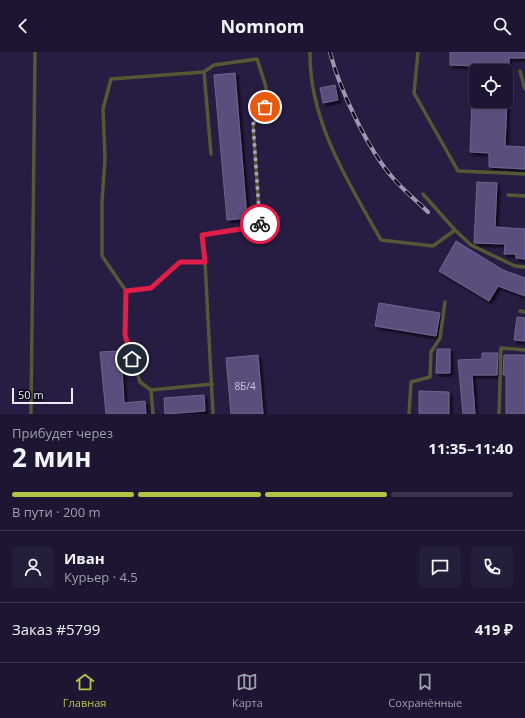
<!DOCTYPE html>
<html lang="ru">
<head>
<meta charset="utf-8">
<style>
	:root { --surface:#1d1532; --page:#251e3a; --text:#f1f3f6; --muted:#a09fac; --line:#3b344d; --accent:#b6c148 }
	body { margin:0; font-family:"Open Sans",sans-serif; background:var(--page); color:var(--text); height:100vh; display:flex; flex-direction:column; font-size:15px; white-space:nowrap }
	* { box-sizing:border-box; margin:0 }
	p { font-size:13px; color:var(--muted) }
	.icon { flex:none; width:22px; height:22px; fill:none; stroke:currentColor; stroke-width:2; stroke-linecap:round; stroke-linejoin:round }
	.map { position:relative; height:362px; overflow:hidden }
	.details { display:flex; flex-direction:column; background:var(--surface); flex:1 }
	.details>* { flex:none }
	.buttons { position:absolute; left:469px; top:12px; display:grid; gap:8px }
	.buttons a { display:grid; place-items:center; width:44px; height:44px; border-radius:6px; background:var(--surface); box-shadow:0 1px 3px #0004,0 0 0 1px var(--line); font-size:20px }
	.scale { position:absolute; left:12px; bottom:10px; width:61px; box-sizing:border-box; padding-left:4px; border:2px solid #edeafe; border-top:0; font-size:11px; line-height:14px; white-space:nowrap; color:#edeafe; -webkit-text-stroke:3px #0e0a1b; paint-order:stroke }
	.pin { position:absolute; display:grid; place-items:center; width:34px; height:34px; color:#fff; margin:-17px; border:2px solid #fff; border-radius:50%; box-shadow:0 1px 4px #0007 }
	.courier { position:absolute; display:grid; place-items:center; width:40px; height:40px; margin:-20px; border:3px solid #e11d48; border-radius:50%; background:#fff; color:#222; box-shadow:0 1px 5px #0007 }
	.head em { font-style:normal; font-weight:700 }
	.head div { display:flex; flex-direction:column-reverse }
	.head { display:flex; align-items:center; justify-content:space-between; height:68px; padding:0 12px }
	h1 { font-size:26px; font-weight:700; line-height:30px }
	.bar { display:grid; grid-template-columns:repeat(4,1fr); gap:6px 4px; align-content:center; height:48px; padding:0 12px }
	.bar i { height:5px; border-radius:3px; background:var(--line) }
	.bar .active { background:var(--accent) }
	.bar p { grid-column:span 4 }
	.line { display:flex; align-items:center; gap:10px; padding:0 12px; border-top:1px solid var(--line) }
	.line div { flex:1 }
	.round { display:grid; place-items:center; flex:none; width:42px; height:42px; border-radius:6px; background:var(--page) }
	header { display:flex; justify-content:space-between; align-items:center; height:52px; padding:0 12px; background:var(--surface); font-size:18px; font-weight:700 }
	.menu { display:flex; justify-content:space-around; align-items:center; height:56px; border-top:1px solid var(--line); background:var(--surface); font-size:11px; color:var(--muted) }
	.menu a { display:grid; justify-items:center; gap:2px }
	.menu .active { color:var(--accent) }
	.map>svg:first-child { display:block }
	.building { fill:#5a507b; stroke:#6e6490; filter:url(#shadow) }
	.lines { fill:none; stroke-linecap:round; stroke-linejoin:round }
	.lane { stroke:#545833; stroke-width:3.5 }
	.rail-casing { stroke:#9d97b2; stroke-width:4 }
	.rail { stroke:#0e0a1b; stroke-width:2.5; stroke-dasharray:8; stroke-linecap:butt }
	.done { stroke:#a8a2bc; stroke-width:4; stroke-dasharray:0 7.2 }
	.route { stroke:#e11d48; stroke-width:5 }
	.labels { text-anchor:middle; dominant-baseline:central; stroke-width:3.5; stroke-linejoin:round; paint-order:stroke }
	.number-label { font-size:10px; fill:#c8c4dd }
</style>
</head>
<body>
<header><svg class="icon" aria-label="back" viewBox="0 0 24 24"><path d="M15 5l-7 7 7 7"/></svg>Nomnom<svg class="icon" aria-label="search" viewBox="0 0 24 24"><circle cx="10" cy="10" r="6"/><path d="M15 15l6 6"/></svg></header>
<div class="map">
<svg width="525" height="362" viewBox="0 0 525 362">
	<defs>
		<filter id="shadow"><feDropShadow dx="3" dy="3" stdDeviation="1" flood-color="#0009"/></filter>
	</defs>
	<rect width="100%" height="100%" fill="#271c42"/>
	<g class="building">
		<path d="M450,0H525V6H509V19H474V14L450,13Z"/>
		<path d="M235,21L247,166L227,168L214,23Z"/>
		<path d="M335,33L338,48L323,51L320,36Z"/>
		<path d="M472,49H507L505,94L525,95V117L489,115V101L470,100Z"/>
		<path d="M477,130L497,131L495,175L525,177V207L516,206V202H504L505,192L474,191Z"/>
		<path d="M456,189L503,218L525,226V244L498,234L489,249L439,219Z"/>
		<path d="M379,251L440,261L436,284L375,274Z"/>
		<path d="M517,265L525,266V289L514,288Z"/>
		<path d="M437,297H450V321H436Z"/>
		<path d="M121,299L124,351L145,349L146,362H106L100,300Z"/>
		<path d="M482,301H498L497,323H472L475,362H463L458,308L482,307Z"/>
		<path d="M258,303L263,362H231L226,306Z"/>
		<path d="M504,303H525V362H506V323H503Z"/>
		<path d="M419,339L449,340V362H419Z"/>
		<path d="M204,343L205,359L165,362L164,346Z"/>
	</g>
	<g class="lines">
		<g class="lane">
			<path d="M310,0C309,69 348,130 381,188L433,194L455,178"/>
			<path d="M418,0L414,41L458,119L525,122"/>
			<path d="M520,19L525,37"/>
			<path d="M204,20L214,13L257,7L266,35L265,55L253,72L260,174L202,183L205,210"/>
			<path d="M211,102L204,20L111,27L103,57L105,107L102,150V204L126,239L151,236L180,210H205L213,362"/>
			<path d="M423,142L455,178L471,193L515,214L525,215"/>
			<path d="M508,143L525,144"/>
			<path d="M126,239L125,283L140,330L151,338"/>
			<path d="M520,259L525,260"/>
			<path d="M31,362L35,0"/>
			<path d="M153,362L151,338L212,332"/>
			<path d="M409,362L411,330L430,325L431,300L440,286L445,250"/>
			<path d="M499,362L501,296L525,298"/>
		</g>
		<g class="rail-casing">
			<path id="rail" d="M330,0C339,36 368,98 393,126C403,138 416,148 428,160"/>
		</g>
		<use href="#rail" class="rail"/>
	</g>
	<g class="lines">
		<path class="done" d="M260,172L253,72L265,55"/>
		<path class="route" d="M132,307L125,283L126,239L151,236L180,210H205L202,183L260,174V172"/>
	</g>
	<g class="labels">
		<g class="number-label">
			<text x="245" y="334">8Б/4</text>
		</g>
	</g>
</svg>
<div class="buttons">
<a><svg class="icon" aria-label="locate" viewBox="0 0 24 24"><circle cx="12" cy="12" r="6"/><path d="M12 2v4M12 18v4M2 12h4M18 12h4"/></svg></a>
</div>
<div class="scale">50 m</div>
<div class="pin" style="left:265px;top:55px;background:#ea580c"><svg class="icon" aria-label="bag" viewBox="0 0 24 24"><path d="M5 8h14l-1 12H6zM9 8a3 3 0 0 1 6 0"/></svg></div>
<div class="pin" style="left:132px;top:307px;background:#1f2937"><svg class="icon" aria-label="home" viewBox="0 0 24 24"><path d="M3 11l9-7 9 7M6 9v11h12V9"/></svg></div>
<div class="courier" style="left:260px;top:172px"><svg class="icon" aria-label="bike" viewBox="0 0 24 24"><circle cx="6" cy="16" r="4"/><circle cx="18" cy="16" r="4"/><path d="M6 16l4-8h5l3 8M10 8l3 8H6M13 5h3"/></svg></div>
</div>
<section class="details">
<div class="head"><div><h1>2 мин</h1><p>Прибудет через</p></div><em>11:35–11:40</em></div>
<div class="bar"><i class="active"></i><i class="active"></i><i class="active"></i><i></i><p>В пути · 200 m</p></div>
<div class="line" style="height:72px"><a class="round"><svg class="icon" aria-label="person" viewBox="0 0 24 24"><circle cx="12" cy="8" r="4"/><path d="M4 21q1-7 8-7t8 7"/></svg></a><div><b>Иван</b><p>Курьер · 4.5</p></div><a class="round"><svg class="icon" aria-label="chat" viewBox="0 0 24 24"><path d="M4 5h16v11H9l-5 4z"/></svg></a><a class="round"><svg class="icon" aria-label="phone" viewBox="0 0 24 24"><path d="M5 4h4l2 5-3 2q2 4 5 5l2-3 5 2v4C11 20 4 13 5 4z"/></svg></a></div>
<div class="line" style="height:52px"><div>Заказ #5799</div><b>419 ₽</b></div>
</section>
<nav class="menu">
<a class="active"><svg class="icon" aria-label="home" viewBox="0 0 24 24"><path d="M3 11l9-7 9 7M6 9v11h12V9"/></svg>Главная</a>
<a><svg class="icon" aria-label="map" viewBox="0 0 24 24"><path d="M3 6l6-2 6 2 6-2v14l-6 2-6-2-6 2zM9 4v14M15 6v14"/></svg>Карта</a>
<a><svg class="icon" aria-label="saved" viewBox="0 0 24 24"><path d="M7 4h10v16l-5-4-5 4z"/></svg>Сохранённые</a>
</nav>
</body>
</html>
